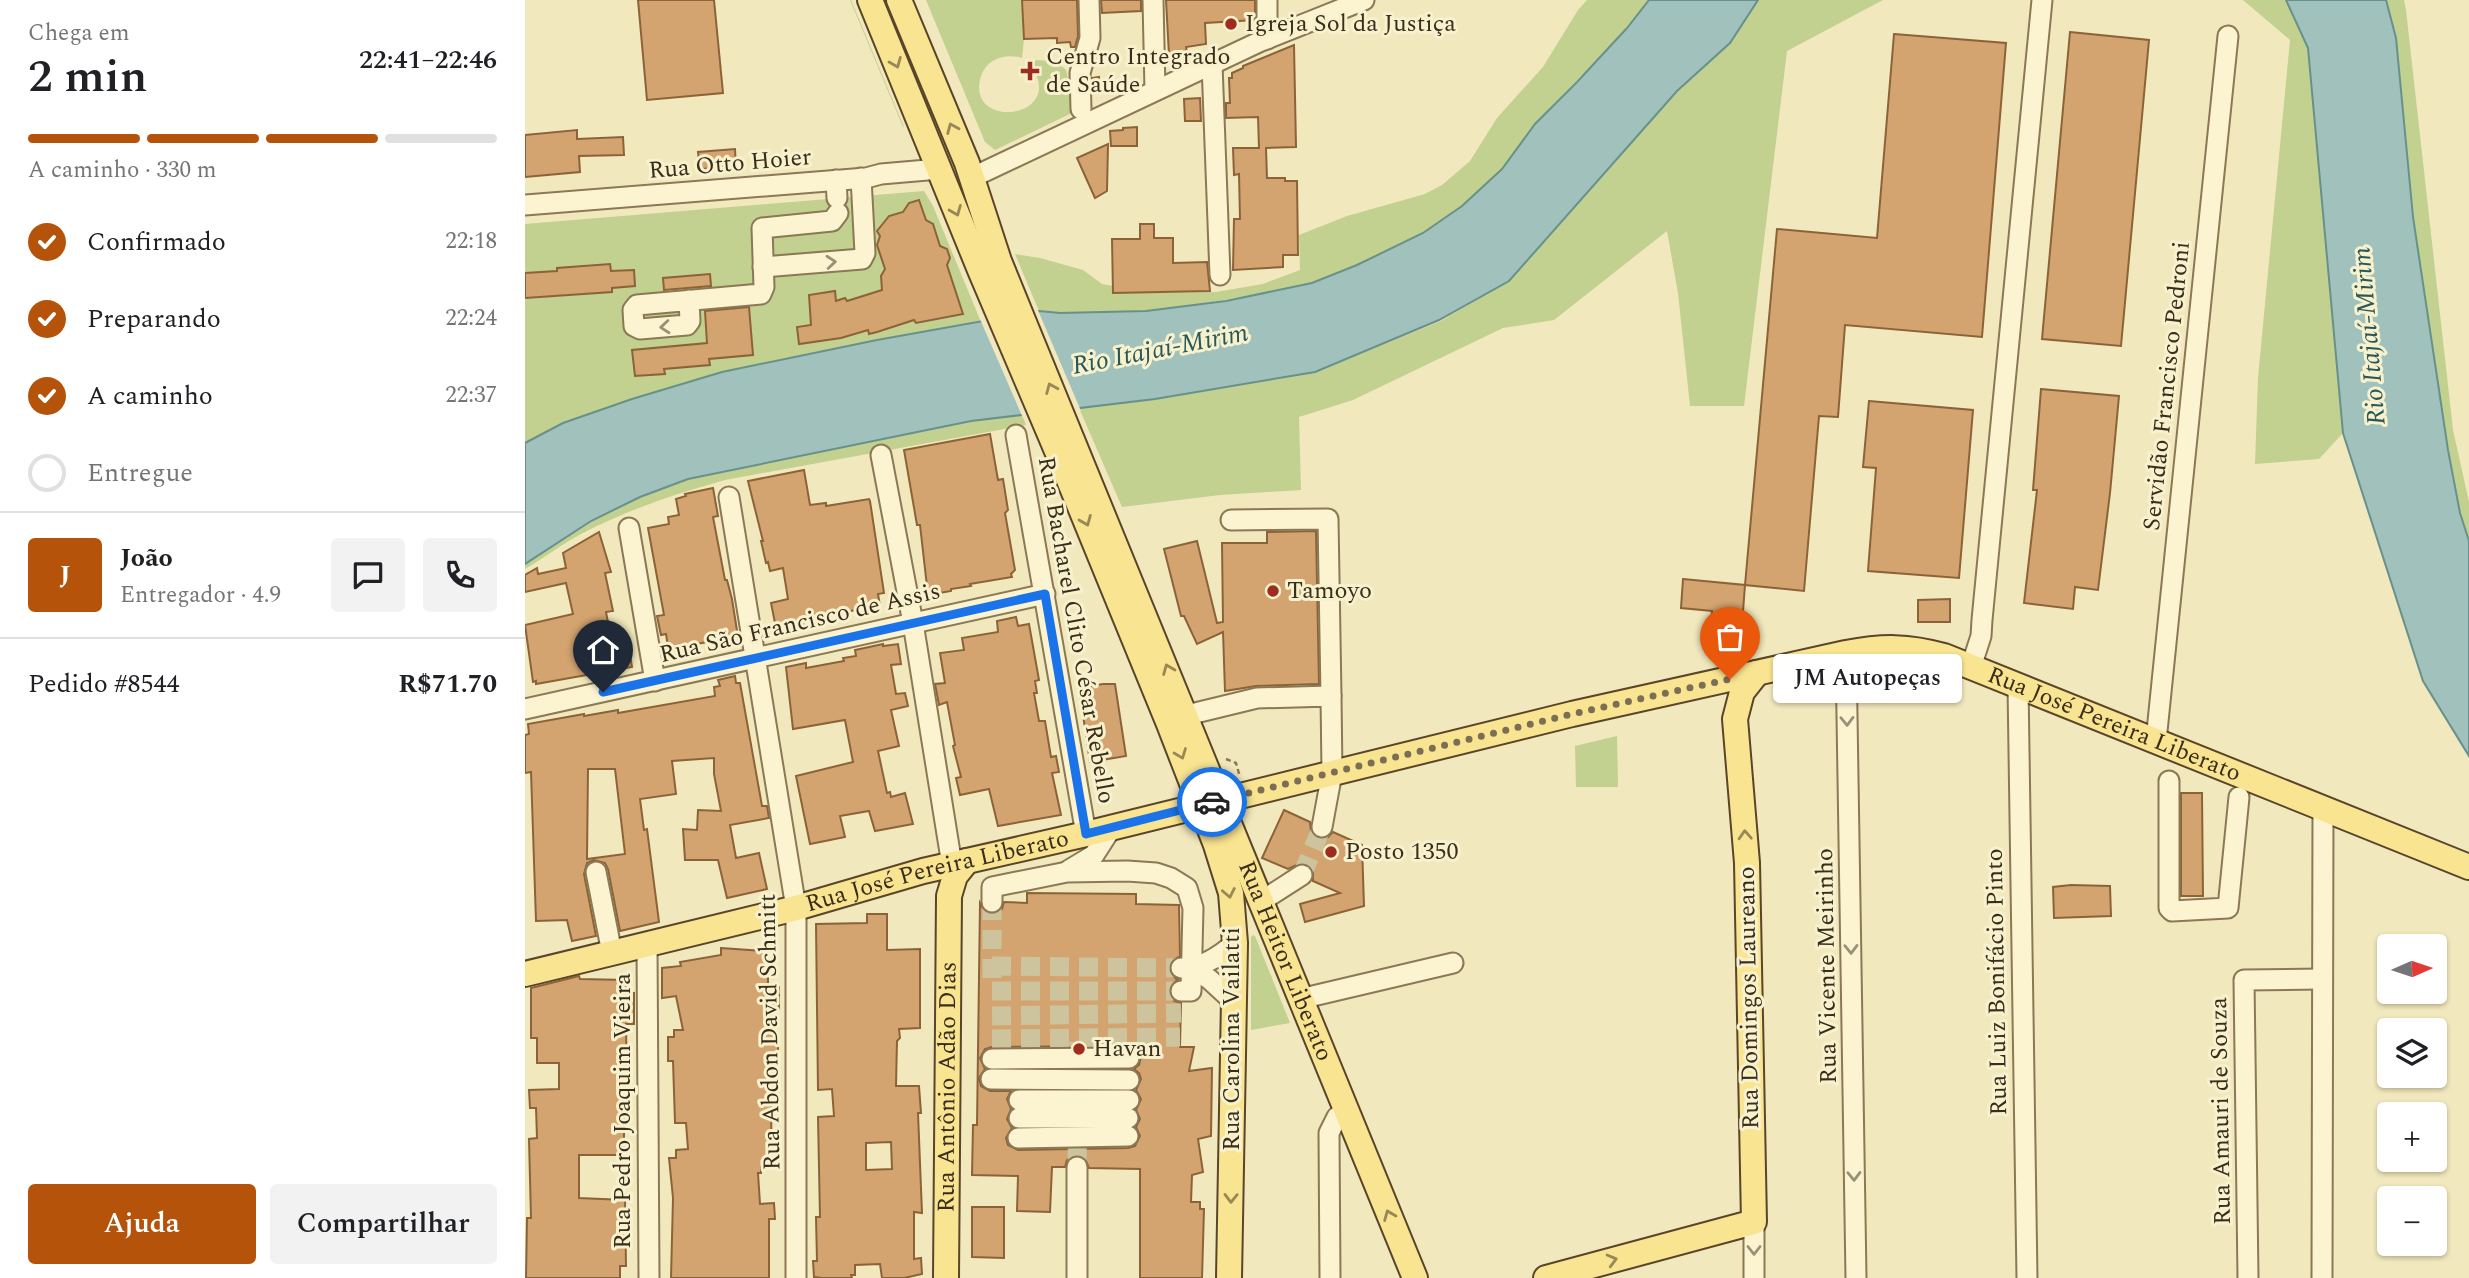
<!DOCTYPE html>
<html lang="pt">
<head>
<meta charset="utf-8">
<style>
	:root { --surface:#fff; --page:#f2f2f2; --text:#202124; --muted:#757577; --line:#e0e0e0; --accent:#b45309 }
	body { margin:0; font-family:Spectral,serif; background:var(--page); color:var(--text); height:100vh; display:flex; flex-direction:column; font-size:26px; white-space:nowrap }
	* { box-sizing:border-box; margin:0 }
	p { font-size:23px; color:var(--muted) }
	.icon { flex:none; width:38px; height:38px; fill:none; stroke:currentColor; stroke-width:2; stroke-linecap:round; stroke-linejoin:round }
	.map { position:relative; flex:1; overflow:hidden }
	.details { display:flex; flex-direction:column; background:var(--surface); width:525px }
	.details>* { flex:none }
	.needle { width:46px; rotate:87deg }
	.tools { position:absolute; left:1852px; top:934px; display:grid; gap:14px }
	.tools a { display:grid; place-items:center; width:70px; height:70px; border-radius:7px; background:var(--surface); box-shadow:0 2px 5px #0004; font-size:35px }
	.pin { position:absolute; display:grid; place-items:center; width:60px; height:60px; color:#fff; margin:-72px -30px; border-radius:50% 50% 50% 0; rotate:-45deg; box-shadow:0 0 7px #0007 }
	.pin .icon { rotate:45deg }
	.courier { position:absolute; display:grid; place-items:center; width:70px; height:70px; margin:-35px; border:5px solid #1a73e8; border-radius:50%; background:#fff; color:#222; box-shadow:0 2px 9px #0007 }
	.bubble { position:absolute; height:49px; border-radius:7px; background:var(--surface); box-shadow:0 2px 5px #0004; font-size:23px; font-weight:600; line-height:49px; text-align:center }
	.summary em { font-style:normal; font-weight:600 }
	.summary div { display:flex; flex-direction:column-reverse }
	.summary { display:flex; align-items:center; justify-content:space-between; height:119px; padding:0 28px }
	h1 { font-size:46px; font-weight:600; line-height:52px }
	.bar { display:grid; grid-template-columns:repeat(4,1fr); gap:10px 7px; align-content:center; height:84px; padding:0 28px }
	.bar i { height:9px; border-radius:5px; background:var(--line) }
	.bar .on { background:var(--accent) }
	.bar p { grid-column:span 4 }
	.line { display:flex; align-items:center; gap:18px; padding:0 28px; border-top:2px solid var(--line) }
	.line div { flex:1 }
	.round { display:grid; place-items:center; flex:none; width:74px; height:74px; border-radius:7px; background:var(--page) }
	ol { padding:0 28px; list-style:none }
	li { display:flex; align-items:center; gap:21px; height:77px }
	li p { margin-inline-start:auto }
	li .icon { padding:7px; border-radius:50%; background:var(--accent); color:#fff; stroke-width:4 }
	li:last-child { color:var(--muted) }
	li i { width:38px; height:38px; border:4px solid var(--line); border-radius:50% }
	.cta { display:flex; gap:14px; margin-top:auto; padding:14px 28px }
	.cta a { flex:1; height:80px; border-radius:7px; background:var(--accent); color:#fff; font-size:28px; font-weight:600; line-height:80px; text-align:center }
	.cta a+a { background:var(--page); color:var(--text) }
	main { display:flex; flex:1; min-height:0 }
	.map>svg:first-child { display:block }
	.green { fill:#c2d090 }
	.water { fill:#a1c2bc; stroke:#68918b; stroke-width:2 }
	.pier { fill:#f2e8bd }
	.building { fill:#d3a46f; stroke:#8c6338; stroke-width:2; fill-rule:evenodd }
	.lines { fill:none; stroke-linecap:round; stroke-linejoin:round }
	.minor-tunnel { stroke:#cdc39d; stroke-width:19; stroke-dasharray:19 10; stroke-linecap:butt }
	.minor-casing { stroke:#8b7855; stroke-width:23 }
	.major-casing { stroke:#58452a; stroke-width:28 }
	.path { stroke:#8b7855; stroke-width:2.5; stroke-dasharray:5 3.5; stroke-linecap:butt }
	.minor { stroke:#fcf4d1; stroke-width:19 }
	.major { stroke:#f9e491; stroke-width:24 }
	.oneway { stroke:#998856 }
	.oneway2 { stroke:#9a9076 }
	.done { stroke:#7a6e54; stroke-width:7; stroke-dasharray:0 12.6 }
	.route { stroke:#1a73e8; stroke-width:9 }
	.poi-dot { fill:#9f2d1f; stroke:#f8f1cd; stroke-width:2.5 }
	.labels { text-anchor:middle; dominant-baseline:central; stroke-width:6; stroke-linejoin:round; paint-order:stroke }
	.poi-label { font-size:24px; fill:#392d1b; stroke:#f8f1cd; text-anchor:start }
	.street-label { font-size:24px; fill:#392d1b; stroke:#f8f1cd }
	.water-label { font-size:26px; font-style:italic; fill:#29585a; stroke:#f8f1cd }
</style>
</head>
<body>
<main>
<section class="details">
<div class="summary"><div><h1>2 min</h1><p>Chega em</p></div><em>22:41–22:46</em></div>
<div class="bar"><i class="on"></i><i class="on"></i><i class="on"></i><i></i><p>A caminho · 330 m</p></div>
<ol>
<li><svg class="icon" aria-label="check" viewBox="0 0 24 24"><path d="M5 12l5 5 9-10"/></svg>Confirmado<p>22:18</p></li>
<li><svg class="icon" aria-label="check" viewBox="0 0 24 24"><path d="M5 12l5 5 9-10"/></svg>Preparando<p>22:24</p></li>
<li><svg class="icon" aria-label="check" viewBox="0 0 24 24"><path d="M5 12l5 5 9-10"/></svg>A caminho<p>22:37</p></li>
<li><i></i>Entregue</li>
</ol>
<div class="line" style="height:126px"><b class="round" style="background:var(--accent);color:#fff">J</b><div><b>João</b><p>Entregador · 4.9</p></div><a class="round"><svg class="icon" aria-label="chat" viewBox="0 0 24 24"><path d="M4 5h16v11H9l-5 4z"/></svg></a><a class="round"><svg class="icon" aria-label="phone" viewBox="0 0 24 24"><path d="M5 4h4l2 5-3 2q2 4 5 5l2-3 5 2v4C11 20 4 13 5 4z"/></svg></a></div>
<div class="line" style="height:91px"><div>Pedido #8544</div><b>R$71.70</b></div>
<div class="cta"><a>Ajuda</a><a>Compartilhar</a></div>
</section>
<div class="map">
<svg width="1944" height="1278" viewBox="0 0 1944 1278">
	<rect width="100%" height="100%" fill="#f2e8bd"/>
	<g class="green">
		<path d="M325,0H326L379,127H378Z"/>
		<path d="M353,0H365L412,114L403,118Z"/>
		<path d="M401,0H497L499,39L497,58C481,53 462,58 456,76C439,131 543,120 506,65L511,60C520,60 535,63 541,70L551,111L470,150L460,142Z"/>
		<path d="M1062,0H1124C1090,43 1051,81 1012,121C999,135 990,153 978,168C967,181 952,194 939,205C901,236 835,267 788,283C771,288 753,290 736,293C664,308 587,318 514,311L490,254L515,258L558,270L577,284L627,293L691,292L738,284L775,270L774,235L822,216L900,194L917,185L945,161L972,118L1018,67L1053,10Z"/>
		<path d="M1233,0H1358L1262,51L1219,406H1165L1153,293L1142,231L1029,320L978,328L828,400L774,417L776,490L695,495L597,507L554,408L630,399L790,372L916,321L984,281L1152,91L1205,44Z"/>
		<path d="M1718,0H1761L1783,48L1818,433L1794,459L1730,464L1733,378L1765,40Z"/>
		<path d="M1861,0H1879L1881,10L1928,430L1944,502V541L1935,513L1923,450L1888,217L1871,38Z"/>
		<path d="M399,191L408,206L456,322L352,340L38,423L0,443V224Z"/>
		<path d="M497,415L501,425L200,480C150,494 102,510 56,534C37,544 19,558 0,569V564L66,521L115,497L163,479L446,421Z"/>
		<path d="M1092,736L1093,787H1051L1050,746Z"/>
		<path d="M728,935L730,936L765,1023L726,1030V937Z"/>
	</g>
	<g class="water">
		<path d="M1124,0H1233L1205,43L1152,91L984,281L914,320L790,372L630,399L446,421L163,479L115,497L66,521L0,564V443L38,423L107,399L197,372L352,340L514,311L535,313L621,311L701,301L787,283L832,265L898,233L937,206L977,169L1010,124L1052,82L1102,28Z"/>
		<path d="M1761,0H1861L1871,38L1888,217L1923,450L1935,513L1944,541V756L1898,681L1818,433L1783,48Z"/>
	</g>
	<path class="pier" d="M512,308L556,411L498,418L455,319Z"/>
	<g class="building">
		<path d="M113,0H189L198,93L122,100Z"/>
		<path d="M497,0H552L553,36L550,47H546L545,42L532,43V38L499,39Z"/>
		<path d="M576,0H616V11L577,13Z"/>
		<path d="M641,0H730V20L680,23L681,44L661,47L662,53L644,55Z"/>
		<path d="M1545,32L1624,40L1596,346L1517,339Z"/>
		<path d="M1369,34L1481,43L1457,337L1320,325L1313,417L1294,416L1279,591L1220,585L1252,229L1352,238Z"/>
		<path d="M769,45L771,147L741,148L742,178H760V181H772L773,255H758V267L708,270L709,219H715L714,174L709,175L708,148H734L733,117L701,118V103H705L704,78H707V73L718,68V66Z"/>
		<path d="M574,77L575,92H568L567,78Z"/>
		<path d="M675,98L676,121H660L659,99Z"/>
		<path d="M612,127V146H586L585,131L598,130V128Z"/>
		<path d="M52,130V139L98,137L99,155L54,156L55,172L0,177V135Z"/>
		<path d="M583,144L582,191L570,198L552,158Z"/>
		<path d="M210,149L211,167L175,169L173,152Z"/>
		<path d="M394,200L401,220L408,224L415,246L422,249L425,258L422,265L438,314L391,323L389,320L352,332L344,334L343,330L316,338L274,344L272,327L286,325L284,295L310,291L311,301L320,298L322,301L357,290L356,276L360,269L352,245L355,236L352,231L364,216L378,212L384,203Z"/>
		<path d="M615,224H629V238H648V263L682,262L685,291L588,293L587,239H615Z"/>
		<path d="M85,264L86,271L109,270L110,286L87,288V292L0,298V273L32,271V268Z"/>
		<path d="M185,274L186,286L139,290L138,278Z"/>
		<path d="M224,307L228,355L184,359L185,365L139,369L140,374L110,376L107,350L182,343L180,311Z"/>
		<path d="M1516,389L1594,396L1585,493L1573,590L1550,587L1548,609L1499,603L1512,490H1508Z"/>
		<path d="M1344,401L1448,410L1434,578L1343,571L1351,468L1338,467Z"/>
		<path d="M465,434L473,480L478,479L483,510L480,513L490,570L486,574L487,577L445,584L446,586L426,589V591L403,595L395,525H392L379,450Z"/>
		<path d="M279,470L285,505L301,503V506L344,499L345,501L359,593L353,594L355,606L346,608V612L332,615L331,610L304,615V620L297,621V624L252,633L246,603L263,599L258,568L245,571L243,562L241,563L236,541H238L223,481Z"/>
		<path d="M188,488L193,516L188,517L200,580H202L207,599L213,637L159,646V644L143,647L141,634L136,635L132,616L139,615L123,528L144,524L143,517L154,515L151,499L161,496L160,494Z"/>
		<path d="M791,531L794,684L731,686L700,691L698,632L672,644L659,616H656L639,549L672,541L692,623L698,622L697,543H742V532Z"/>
		<path d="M74,532L86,572L80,573L88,611L81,612L86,638L102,635L107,667L11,684V681L8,682L0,625L48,614L41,583L0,592V575L12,568L13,574L41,568L38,553Z"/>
		<path d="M1158,579L1220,585L1216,638L1185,636L1187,611L1156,608Z"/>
		<path d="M1425,599V622H1393V600Z"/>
		<path d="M491,617L493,626L504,624L514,680L510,681L512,693H509L514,721H520L526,757L531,756L534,772L527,773L536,815L473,826L464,789L435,795L431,778L436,777L428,746L430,745L422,702L414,705L410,684L420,683L415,653L439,650L437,638L473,632L472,621Z"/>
		<path d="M358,644V646L373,644L376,664L366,665L371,694L380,693L383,706L366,710L374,746L353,751L362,793L365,792L366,797L380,793L388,824L350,831L344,811L315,816L320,837L285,844L271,776L328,762L320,720L268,729L261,667L281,663V668L319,661L318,658L331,656L330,650Z"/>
		<path d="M210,676L211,683H215L237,806H242L244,818L205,825L211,858L234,853L242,889L202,898L193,860H160L158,829L172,830L173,810L196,811L189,774V758L147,761L151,794L115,799L119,830L122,829L134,922L95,931L83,869L80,863L69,860L62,863L59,874L71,936L47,941L42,920L11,921L6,772L0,773V735L4,734L3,724L59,714V716L93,710V713L190,696L189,687L195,686L193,680ZM63,769H90L100,854L62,859Z"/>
		<path d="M578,684H590L601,756L565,762L554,688Z"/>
		<path d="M1656,793H1677L1678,896H1656Z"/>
		<path d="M759,810L785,822L786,832L794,839L802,838L808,832L837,845L839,906L780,922L775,904L815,893L788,881V869L782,864L776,863L763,869L737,858Z"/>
		<path d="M1546,885L1585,886L1586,916L1529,918L1528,887Z"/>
		<path d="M502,893L611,894V904L654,905L655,956L646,962L644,968L646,975L653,980L646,984L644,992L649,1001L656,1003L655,1047H669L664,1071L687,1068L686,1136L673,1139L678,1172L667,1175L666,1202H675V1209H679L677,1278H615V1169L564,1168L559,1157L547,1156L542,1160L540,1167H527L525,1212L492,1211L493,1176L447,1175L448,1125H452L455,903L460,912L468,914L477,909L479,902L502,903ZM604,1046L611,1048L616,1057L614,1065L609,1069L614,1073L616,1079L611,1090L616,1099L611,1110L615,1119L611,1127L615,1136L610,1146L603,1148L493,1150L483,1145L481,1138L487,1128L482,1119L486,1109L482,1099L486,1091H465L456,1086L454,1078L460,1069L455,1058L460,1049L467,1047Z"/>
		<path d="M342,914H362V950L395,949V1028L374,1029L375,1038L372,1041L371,1086H394L396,1113H393L397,1213L389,1212V1259L396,1258L397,1274L379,1278H357L355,1264L330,1265V1275H326L327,1278H297L289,1277L288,1261H292L291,1217H295L293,1117L309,1116L307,1089L293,1090L291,924L342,923ZM366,1142L367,1169L341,1170V1143Z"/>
		<path d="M196,948L238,951V959H243V987H254V1009L248,1010V1035H253V1063L247,1064L246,1150H243L242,1167H236V1173H233L235,1204L249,1203L250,1219H244V1278H146L148,1198L144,1158H151V1150L163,1149L161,1123H150L148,1061H143V1037H149V1030H158L151,996L137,998V968L156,966L155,962L196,955Z"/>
		<path d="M54,976L55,979L101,980V994L109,993V1024H101L102,1093H99V1148L95,1149V1155H54V1198L100,1200L101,1266H95V1278H1L2,1218H6L4,1139L12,1138L11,1108H5L4,1090L34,1089V1063H12V1038H6V988Z"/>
		<path d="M447,1207H479V1258L447,1257Z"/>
	</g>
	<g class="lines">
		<g class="minor-tunnel">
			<path d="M777,875L797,827"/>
			<path d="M467,966L656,968"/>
			<path d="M467,978V902"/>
			<path d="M467,991H656"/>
			<path d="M467,1016L656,1013"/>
			<path d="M467,1039L655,1037"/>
			<path d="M552,1167L554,1042"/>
		</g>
		<g class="minor-casing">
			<g id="minor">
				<path d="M628,0L630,90"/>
				<path d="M742,0V39"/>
				<path d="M687,64L695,275"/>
				<path d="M556,109L555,73L565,38L564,0"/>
				<path d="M446,178L734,42L839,0"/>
				<path d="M311,180L312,198"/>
				<path d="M0,205L341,178L356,174L414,169"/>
				<path d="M238,267L337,259L340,253L336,178"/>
				<path d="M164,300L165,321L162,325L115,329L109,326L108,310L112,305L236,294L239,287L237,228L307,221L313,213"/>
				<path d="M491,435L561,834"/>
				<path d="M356,455L388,623L427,865"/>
				<path d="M204,497L271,908V1278"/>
				<path d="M706,520L803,519L806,696"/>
				<path d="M104,528L130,681"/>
				<path d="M1321,653L1331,1278"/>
				<path d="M1446,667L1456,636L1457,620L1517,0"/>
				<path d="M1493,685L1502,1278"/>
				<path d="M0,709L520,594"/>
				<path d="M662,715L732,698L806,696L807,773L797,827"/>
				<path d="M1631,741L1703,36"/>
				<path d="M1644,781V908L1647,911L1703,908L1714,797"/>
				<path d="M544,870L569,855L587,827"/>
				<path d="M71,872L87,953"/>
				<path d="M467,902V887L542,872L602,871L631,873L646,878L662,888L668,908L666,991H656"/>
				<path d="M735,902L777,875"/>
				<path d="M122,945L124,1278"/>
				<path d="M656,968C676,969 695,956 710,943"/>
				<path d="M667,968L684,979L708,1001"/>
				<path d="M775,999L928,963"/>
				<path d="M467,1059L604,1058"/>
				<path d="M466,1079L604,1080"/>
				<path d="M494,1100H604"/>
				<path d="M494,1118H603"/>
				<path d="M493,1138L603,1136"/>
				<path d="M552,1167V1278"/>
				<path d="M805,1278L804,1133L812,1117L821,1111"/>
				<path d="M1229,1278V1222"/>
				<path d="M1723,1278L1719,980L1797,979"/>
				<path d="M1797,1278L1798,809"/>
			</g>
		</g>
		<g class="major-casing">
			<g id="major">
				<path d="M345,0L455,270L535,458L644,724L691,845L706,893L710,943L704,1278"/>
				<path id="s1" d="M374,0L442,163L474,261L500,325C632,642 759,961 890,1278"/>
				<path id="s2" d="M0,974L271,908L398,871L561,834L1047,714L1321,653C1358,646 1383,646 1419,656L1944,867"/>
				<path id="s3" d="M421,1278L424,896L430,876L442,861"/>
				<path d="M1021,1278L1229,1222L1222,863L1210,719L1217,692L1232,673"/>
			</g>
		</g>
		<path class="path" d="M701,759L711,763L715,777"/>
		<use href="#minor" class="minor"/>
		<use href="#major" class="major"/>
	</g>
	<defs><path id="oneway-chevron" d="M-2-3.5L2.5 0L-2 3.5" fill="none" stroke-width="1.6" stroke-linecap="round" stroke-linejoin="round" transform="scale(1.75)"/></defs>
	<g class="oneway">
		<use href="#oneway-chevron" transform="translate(371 63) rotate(68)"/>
		<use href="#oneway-chevron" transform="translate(427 128) rotate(-113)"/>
		<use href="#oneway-chevron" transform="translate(431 211) rotate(68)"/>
		<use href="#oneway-chevron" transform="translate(526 388) rotate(-113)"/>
		<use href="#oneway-chevron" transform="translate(561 521) rotate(68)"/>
		<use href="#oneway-chevron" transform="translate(643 669) rotate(-112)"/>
		<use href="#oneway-chevron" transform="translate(656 754) rotate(69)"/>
		<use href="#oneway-chevron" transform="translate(1220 835) rotate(-93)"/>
		<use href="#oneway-chevron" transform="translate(704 893) rotate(79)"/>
		<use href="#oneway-chevron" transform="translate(706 1198) rotate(91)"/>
		<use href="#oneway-chevron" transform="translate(864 1215) rotate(-112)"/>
		<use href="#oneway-chevron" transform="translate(1087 1260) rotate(-15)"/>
	</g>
	<g class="oneway2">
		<use href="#oneway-chevron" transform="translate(306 262) rotate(-5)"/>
		<use href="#oneway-chevron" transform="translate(140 327) rotate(175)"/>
		<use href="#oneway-chevron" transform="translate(1322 721) rotate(89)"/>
		<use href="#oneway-chevron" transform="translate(1326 949) rotate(89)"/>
		<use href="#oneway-chevron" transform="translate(1329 1176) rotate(89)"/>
		<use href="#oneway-chevron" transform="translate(1229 1250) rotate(90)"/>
	</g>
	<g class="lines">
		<path class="done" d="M687,802L1047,714L1205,679"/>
		<path class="route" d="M78,692L520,594L561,834L687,802"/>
	</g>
	<g class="poi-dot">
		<circle cx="706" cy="24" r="7"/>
		<path d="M501.5 60.5h7v7h7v7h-7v7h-7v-7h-7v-7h7z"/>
		<circle cx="748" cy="591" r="7"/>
		<circle cx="806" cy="852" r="7"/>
		<circle cx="554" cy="1049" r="7"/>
	</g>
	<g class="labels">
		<g class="poi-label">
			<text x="720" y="24">Igreja Sol da Justiça</text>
			<text x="521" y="57">Centro Integrado<tspan x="521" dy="28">de Saúde</tspan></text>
			<text x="762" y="591">Tamoyo</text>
			<text x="820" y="852">Posto 1350</text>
			<text x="568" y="1049">Havan</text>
		</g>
		<g class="street-label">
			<text transform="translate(205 164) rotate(-5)">Rua Otto Hoier</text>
			<text transform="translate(1642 386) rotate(-84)">Servidão Francisco Pedroni</text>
			<text transform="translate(275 623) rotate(-13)">Rua São Francisco de Assis</text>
			<text transform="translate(551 630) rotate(80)">Rua Bacharel Clito César Rebello</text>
			<text stroke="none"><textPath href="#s2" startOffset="1642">Rua José Pereira Liberato</textPath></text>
			<text stroke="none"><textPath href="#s2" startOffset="425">Rua José Pereira Liberato</textPath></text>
			<text stroke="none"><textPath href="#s1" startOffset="1036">Rua Heitor Liberato</textPath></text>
			<text transform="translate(1302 966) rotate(-91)">Rua Vicente Meirinho</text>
			<text transform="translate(1472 982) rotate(-91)">Rua Luiz Bonifácio Pinto</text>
			<text transform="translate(1224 998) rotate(-91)">Rua Domingos Laureano</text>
			<text transform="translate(245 1032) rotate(-91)">Rua Abdon David Schmitt</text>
			<text transform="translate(707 1039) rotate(-90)">Rua Carolina Vailatti</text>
			<text stroke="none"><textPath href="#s3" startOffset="191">Rua Antônio Adão Dias</textPath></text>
			<text transform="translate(98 1111) rotate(-90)">Rua Pedro Joaquim Vieira</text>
			<text transform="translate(1696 1111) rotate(-91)">Rua Amauri de Souza</text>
		</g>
		<g class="water-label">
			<text transform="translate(1844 336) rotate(-95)">Rio Itajaí-Mirim</text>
			<text transform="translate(635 349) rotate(-11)">Rio Itajaí-Mirim</text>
		</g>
	</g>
</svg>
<div class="tools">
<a><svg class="needle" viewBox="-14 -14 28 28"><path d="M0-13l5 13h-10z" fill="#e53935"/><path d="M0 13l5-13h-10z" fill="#757577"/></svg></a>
<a><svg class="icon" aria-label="layers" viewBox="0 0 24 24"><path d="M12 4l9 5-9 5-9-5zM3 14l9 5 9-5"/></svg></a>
<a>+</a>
<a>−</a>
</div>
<div class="pin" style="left:1205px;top:679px;background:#ea580c"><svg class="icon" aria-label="bag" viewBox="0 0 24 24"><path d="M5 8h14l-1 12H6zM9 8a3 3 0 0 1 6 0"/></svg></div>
<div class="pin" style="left:78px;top:692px;background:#1f2937"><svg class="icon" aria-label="home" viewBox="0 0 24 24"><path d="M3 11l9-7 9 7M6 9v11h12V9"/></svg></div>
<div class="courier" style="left:687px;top:802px"><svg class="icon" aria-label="car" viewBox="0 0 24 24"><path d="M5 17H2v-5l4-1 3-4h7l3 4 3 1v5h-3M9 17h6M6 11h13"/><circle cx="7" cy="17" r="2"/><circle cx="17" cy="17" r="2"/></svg></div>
<div class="bubble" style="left:1248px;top:654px;width:189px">JM Autopeças</div>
</div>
</main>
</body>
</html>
